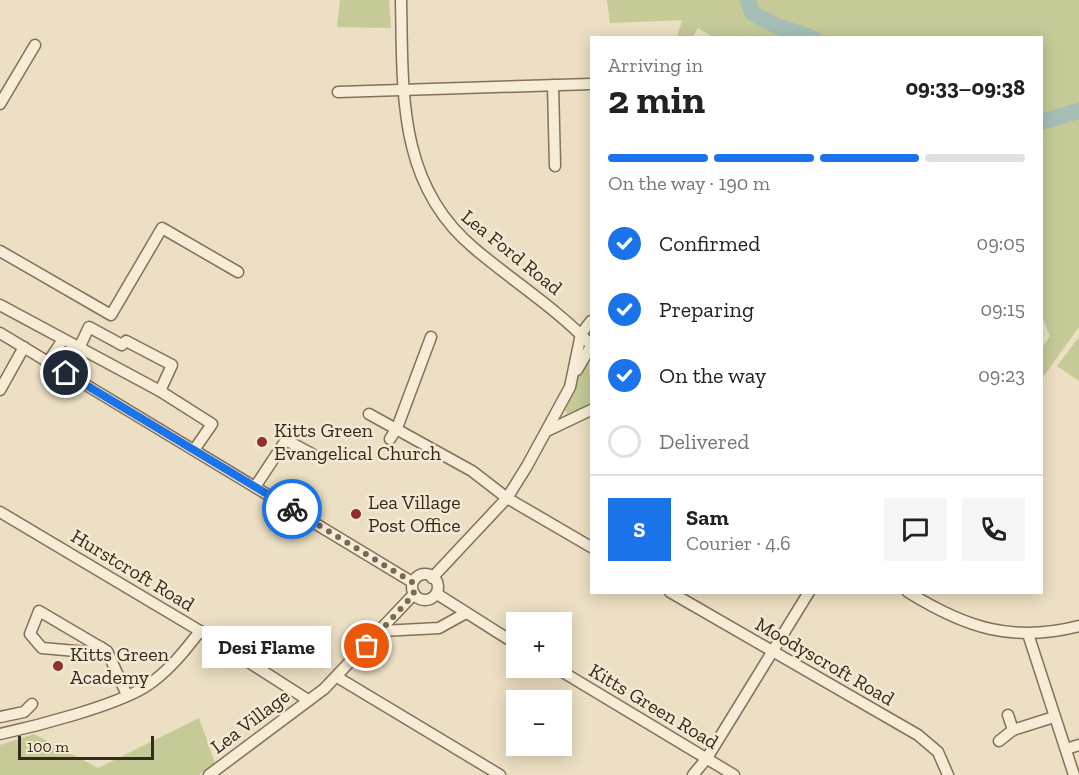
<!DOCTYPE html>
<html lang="en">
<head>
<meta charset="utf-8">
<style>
	:root { --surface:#fff; --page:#f6f6f6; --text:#222; --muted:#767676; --line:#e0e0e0; --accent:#1a73e8 }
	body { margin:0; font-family:"Zilla Slab",serif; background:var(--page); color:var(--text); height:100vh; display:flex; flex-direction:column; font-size:22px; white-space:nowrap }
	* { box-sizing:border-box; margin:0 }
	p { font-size:20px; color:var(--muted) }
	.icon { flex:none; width:33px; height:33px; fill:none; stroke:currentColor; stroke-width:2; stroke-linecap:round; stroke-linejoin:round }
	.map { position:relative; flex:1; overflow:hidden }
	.details { position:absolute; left:590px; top:36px; width:453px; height:558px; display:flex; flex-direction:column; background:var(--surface); border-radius:0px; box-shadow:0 3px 15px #0003 }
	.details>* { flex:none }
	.controls { position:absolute; left:506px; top:612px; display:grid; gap:12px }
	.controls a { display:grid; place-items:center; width:66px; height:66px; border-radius:0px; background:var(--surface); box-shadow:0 3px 15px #0003; font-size:30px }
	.scale { position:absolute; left:18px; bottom:15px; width:136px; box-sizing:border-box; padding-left:6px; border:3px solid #36291e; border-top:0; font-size:16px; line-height:21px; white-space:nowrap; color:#36291e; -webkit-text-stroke:4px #f4e9d2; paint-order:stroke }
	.pin { position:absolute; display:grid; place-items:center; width:51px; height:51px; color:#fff; margin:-26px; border:3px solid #fff; border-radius:50%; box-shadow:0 2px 6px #0007 }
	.courier { position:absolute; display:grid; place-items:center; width:60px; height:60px; margin:-30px; border:4px solid #1a73e8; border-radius:50%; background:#fff; color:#222; box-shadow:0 2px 8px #0007 }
	.bubble { position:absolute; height:42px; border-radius:0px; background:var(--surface); box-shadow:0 3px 15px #0003; font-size:20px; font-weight:700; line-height:42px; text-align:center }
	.headline em { font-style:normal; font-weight:700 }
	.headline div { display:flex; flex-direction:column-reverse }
	.headline { display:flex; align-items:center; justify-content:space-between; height:102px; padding:0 18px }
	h1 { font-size:39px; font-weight:700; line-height:45px }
	.bar { display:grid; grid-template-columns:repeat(4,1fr); gap:9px 6px; align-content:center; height:72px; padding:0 18px }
	.bar i { height:8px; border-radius:4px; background:var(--line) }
	.bar .selected { background:var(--accent) }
	.bar p { grid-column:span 4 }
	.line { display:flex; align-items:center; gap:15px; padding:0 18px; border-top:2px solid var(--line) }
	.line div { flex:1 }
	.round { display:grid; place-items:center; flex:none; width:63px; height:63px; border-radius:0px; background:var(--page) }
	ol { padding:0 18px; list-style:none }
	li { display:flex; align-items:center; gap:18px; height:66px }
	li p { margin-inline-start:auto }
	li .icon { padding:6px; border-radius:50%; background:var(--accent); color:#fff; stroke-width:4 }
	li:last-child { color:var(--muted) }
	li i { width:33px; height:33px; border:3px solid var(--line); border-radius:50% }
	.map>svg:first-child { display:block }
	.green { fill:#c5ca97 }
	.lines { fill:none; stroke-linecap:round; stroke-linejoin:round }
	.river { stroke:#a5bfb7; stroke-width:16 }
	.minor-casing { stroke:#85705a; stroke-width:13 }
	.minor { stroke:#f7ecd5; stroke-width:10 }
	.done { stroke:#766958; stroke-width:6; stroke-dasharray:0 10.8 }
	.route { stroke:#1a73e8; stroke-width:8 }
	.poi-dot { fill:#922d30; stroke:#f4e9d2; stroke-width:2 }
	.labels { text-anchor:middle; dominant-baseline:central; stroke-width:5; stroke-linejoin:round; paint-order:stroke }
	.street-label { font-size:20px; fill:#36291e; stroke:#f4e9d2 }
	.poi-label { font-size:20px; fill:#36291e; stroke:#f4e9d2; text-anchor:start }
</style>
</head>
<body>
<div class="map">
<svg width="1079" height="775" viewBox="0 0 1079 775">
	<rect width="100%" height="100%" fill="#ecdfc3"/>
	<g class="green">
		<path d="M340,0H389L391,28L337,27Z"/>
		<path d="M607,0H1079V327L1041,380V349L1050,336L1041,314V38H714L698,28L693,37H677L682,20L610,23Z"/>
		<path d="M1079,337V381L1057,366Z"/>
		<path d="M589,357L591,406L567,414L565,410L580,367Z"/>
		<path d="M199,718L215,763L199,775H0V745L34,734L98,768Z"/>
	</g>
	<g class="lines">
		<g class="river">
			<path d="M748,0L752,13L777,26L813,38"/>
			<path d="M1041,122L1079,111"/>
		</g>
		<g class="minor-casing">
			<g id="minor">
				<path d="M401,0C403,92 397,185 475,249C514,282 556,308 591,345"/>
				<path d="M553,85L555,166"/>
				<path d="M338,92L591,84"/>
				<path d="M0,104L35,45"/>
				<path d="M0,251L111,315L162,228L238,272"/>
				<path d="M0,305L160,391L212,424L194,450"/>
				<path d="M0,333L412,582"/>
				<path d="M80,346L89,327L122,345L126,341L172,365L160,391"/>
				<path d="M48,362L62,341"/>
				<path d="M577,370L591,346"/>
				<path d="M0,390L24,347"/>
				<path d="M369,414L472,471L507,498L591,547"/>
				<path d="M549,430L591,410"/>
				<path d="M390,439L397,428L431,337"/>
				<path d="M255,487L286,440L312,454"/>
				<path d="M0,512L200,631L308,700"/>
				<circle cx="425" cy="587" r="13"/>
				<path d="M432,578L507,498L527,466L570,387L581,334L591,321"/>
				<path d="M670,592L918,735L938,752L948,775"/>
				<path d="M908,592C966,628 1012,643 1079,626"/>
				<path d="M437,594L516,644"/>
				<path d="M382,631L439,628L466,613"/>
				<path d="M1028,634L1074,775"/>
				<path d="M101,647L87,652L42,648L30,634L39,611L107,651L127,695"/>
				<path d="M556,668L734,775"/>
				<path d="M337,677L500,775"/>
				<path d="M1008,715L1013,730"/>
				<path d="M0,717L24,712L32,704"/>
				<path d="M0,734C37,726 114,706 145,687C167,673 184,652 200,631"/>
				<path d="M999,741L1013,730L1054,717"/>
				<path d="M1066,749L1079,745"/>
				<path d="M209,775L324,689L414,594"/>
				<path d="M693,775L707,758L809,592"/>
			</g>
		</g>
		<use href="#minor" class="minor"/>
	</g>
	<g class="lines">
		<path class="done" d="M292,509L412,582L414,594L367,646"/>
		<path class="route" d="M66,373L292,509"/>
	</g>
	<g class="poi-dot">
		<circle cx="262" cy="442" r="6"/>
		<circle cx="356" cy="514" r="6"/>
		<circle cx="58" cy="666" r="6"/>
	</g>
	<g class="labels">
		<g class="street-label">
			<text transform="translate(512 252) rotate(39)">Lea Ford Road</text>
			<text transform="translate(133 570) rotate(31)">Hurstcroft Road</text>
			<text transform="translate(825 661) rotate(30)">Moodyscroft Road</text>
			<text transform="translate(654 706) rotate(31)">Kitts Green Road</text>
			<text transform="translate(250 721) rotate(-37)">Lea Village</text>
		</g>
		<g class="poi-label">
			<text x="274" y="430">Kitts Green<tspan x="274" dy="23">Evangelical Church</tspan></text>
			<text x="368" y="502">Lea Village<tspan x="368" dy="23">Post Office</tspan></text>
			<text x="70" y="654">Kitts Green<tspan x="70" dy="23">Academy</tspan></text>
		</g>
	</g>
</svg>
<div class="controls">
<a>+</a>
<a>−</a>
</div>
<div class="scale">100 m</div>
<div class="pin" style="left:367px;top:646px;background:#ea580c"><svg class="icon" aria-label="bag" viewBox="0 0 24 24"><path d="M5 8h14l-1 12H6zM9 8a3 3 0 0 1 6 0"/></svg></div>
<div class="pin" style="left:66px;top:373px;background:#1f2937"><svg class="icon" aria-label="home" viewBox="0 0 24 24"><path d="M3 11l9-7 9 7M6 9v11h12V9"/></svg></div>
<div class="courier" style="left:292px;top:509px"><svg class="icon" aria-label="bike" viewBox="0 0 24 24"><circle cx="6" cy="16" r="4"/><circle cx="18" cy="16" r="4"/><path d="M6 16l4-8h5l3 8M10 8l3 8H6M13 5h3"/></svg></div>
<div class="bubble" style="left:202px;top:626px;width:129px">Desi Flame</div>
<section class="details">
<div class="headline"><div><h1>2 min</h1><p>Arriving in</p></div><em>09:33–09:38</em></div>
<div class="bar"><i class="selected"></i><i class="selected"></i><i class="selected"></i><i></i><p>On the way · 190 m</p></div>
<ol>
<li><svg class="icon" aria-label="check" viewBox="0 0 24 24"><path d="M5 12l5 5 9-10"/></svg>Confirmed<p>09:05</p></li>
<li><svg class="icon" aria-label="check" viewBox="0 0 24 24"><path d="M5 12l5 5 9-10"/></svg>Preparing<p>09:15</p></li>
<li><svg class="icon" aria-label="check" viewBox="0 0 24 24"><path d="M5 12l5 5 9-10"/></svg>On the way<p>09:23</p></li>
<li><i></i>Delivered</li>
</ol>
<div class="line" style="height:108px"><b class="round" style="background:var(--accent);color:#fff">S</b><div><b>Sam</b><p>Courier · 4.6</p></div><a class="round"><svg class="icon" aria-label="chat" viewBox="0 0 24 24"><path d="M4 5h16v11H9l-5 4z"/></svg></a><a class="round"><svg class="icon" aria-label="phone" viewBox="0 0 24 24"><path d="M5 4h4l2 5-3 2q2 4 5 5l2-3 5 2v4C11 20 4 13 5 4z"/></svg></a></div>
</section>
</div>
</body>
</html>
